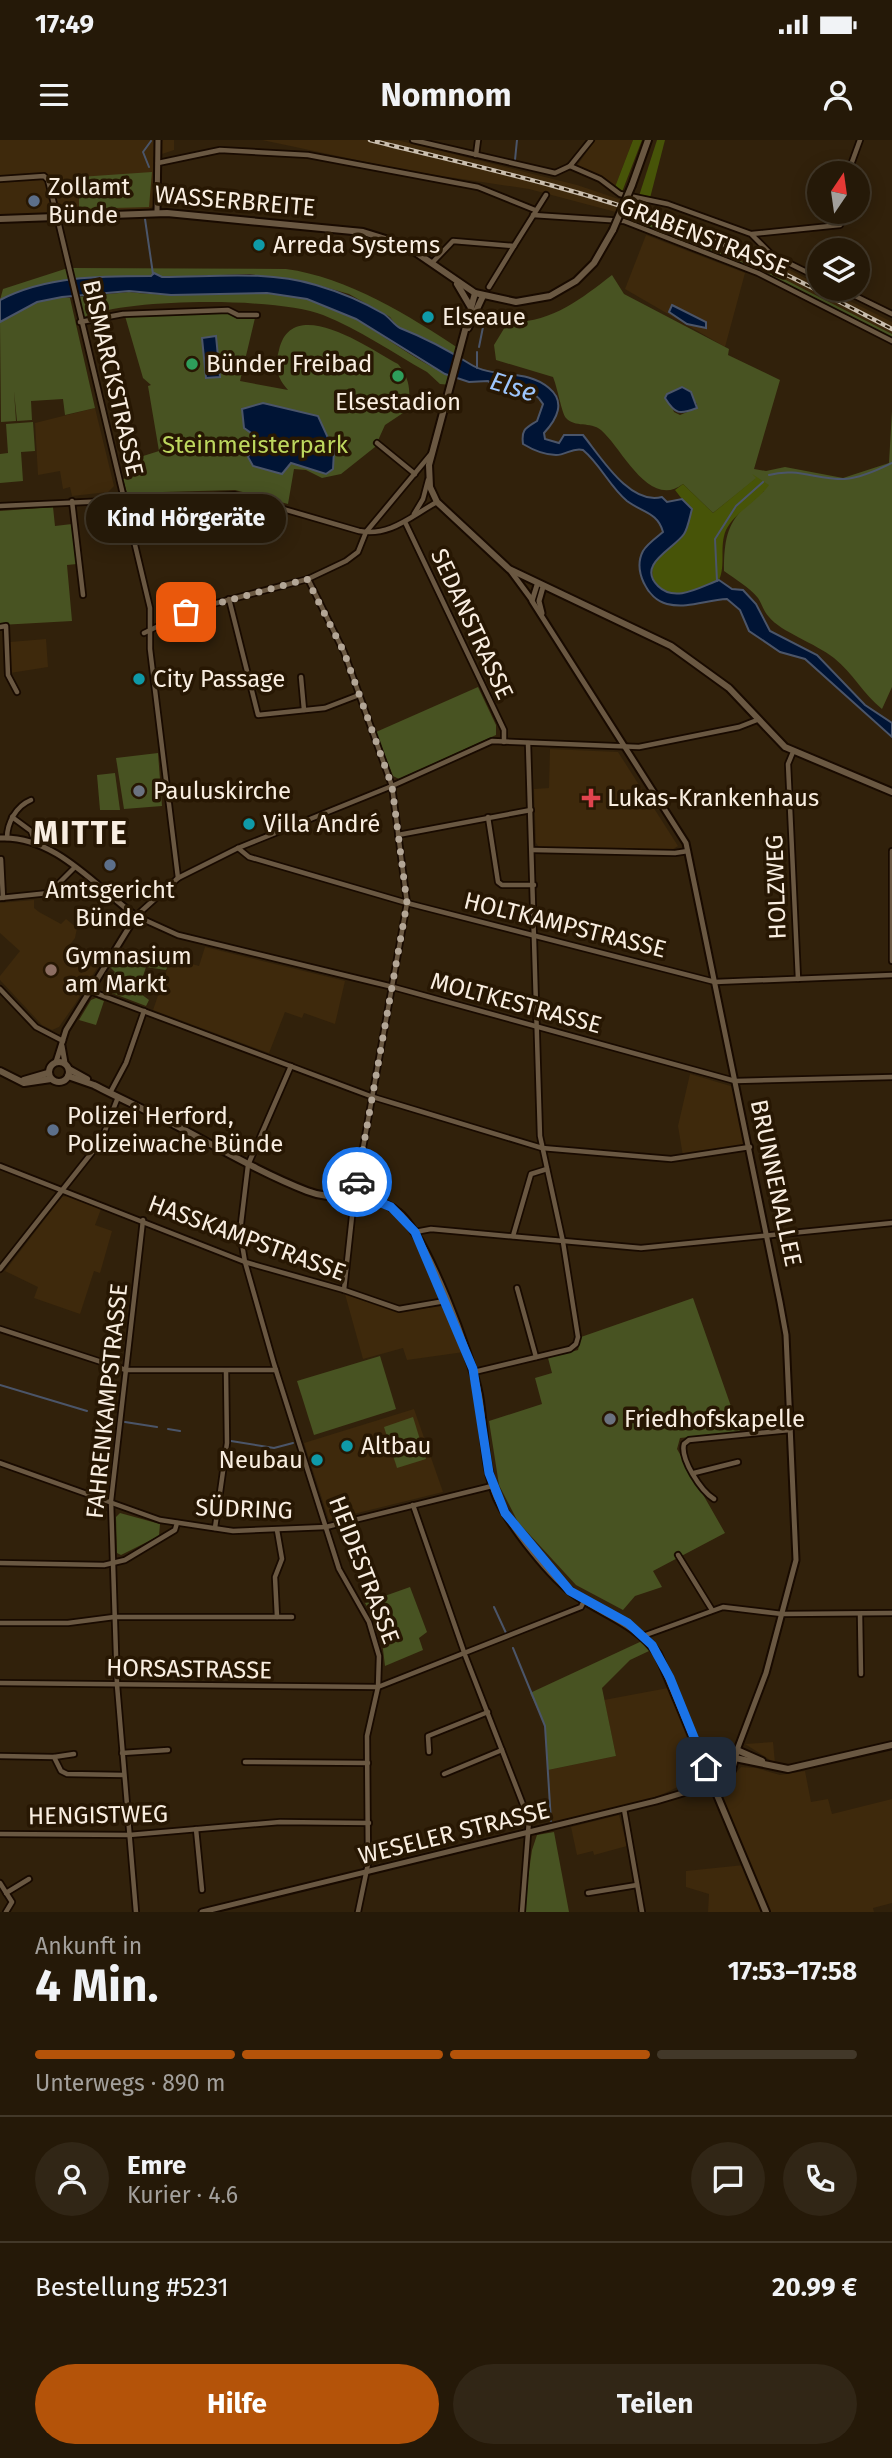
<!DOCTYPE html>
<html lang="de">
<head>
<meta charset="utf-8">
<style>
	:root { --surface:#251908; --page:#312616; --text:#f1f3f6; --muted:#a3a09c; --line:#423829; --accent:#b45309 }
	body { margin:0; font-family:"Fira Sans",sans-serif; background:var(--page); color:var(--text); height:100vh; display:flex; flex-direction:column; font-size:26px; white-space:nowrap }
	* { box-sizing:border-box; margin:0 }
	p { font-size:23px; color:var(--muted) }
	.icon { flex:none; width:38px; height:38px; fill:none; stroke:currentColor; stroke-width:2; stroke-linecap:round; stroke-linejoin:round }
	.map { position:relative; height:1772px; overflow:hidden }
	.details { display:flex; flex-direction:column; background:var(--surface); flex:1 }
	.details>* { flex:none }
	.needle { width:46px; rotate:13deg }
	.buttons { position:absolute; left:807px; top:21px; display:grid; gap:14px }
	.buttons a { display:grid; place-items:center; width:63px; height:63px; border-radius:50%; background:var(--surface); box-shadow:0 4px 18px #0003,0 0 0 2px var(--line); font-size:35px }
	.pin { position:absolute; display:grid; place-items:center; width:60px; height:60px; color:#fff; margin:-30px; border-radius:14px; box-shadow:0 4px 10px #0006 }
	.courier { position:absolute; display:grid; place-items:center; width:70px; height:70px; margin:-35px; border:5px solid #1a73e8; border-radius:50%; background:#fff; color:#222; box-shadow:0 2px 9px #0007 }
	.bubble { position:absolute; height:49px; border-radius:24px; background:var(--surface); box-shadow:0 4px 18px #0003,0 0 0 2px var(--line); font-size:23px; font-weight:700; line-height:49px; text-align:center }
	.headline em { font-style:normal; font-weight:700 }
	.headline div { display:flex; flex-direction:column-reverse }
	.headline { display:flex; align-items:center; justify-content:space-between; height:119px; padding:0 35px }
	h1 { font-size:46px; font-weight:700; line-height:52px }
	.bar { display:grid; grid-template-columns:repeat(4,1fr); gap:10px 7px; align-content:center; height:84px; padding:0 35px }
	.bar i { height:9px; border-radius:5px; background:var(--line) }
	.bar .current { background:var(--accent) }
	.bar p { grid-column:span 4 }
	.line { display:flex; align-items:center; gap:18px; padding:0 35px; border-top:2px solid var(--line) }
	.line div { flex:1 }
	.round { display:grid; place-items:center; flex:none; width:74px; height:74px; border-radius:37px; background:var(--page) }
	.primary-button { display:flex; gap:14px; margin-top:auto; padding:14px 35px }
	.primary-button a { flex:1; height:80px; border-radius:42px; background:var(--accent); color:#fff; font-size:28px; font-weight:700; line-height:80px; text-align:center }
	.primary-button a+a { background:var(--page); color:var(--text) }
	.status { display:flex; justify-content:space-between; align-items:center; height:49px; padding:0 35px; background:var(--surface); direction:ltr }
	.status svg { height:19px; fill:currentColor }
	header { display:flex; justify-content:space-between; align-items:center; height:91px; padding:0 35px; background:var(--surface); font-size:32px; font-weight:700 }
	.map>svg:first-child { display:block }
	.built { fill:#3e290c }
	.green { fill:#485322; fill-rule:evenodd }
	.forest { fill:#475408 }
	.water { fill:#001435; stroke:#4b5569; stroke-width:2 }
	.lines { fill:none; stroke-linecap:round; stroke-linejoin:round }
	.stream { stroke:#4b5569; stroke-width:2 }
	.minor-casing { stroke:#180a00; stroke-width:8 }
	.tertiary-casing { stroke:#180a00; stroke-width:9 }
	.secondary-casing { stroke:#180a00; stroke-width:10 }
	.minor { stroke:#6a5842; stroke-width:4.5 }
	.tertiary { stroke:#6a5842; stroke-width:5 }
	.secondary { stroke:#6a5842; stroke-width:6 }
	.rail-casing { stroke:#cabeae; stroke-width:4.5 }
	.rail { stroke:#271703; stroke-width:2; stroke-dasharray:5; stroke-linecap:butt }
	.secondary-bridge-casing { stroke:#180a00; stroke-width:10; stroke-linecap:butt }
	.secondary-bridge { stroke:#6a5842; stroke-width:6 }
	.done { stroke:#b3a696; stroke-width:7; stroke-dasharray:0 12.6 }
	.route { stroke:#1a73e8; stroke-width:9 }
	.service-dot { fill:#5c6f8a; stroke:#271703; stroke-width:2.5 }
	.culture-dot { fill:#0f9aa8; stroke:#271703; stroke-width:2.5 }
	.leisure-dot { fill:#2e9e5b; stroke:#271703; stroke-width:2.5 }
	.worship-dot { fill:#6b7280; stroke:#271703; stroke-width:2.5 }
	.health-dot { fill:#e0444e; stroke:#271703; stroke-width:2.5 }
	.education-dot { fill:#8d6e63; stroke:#271703; stroke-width:2.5 }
	.labels { text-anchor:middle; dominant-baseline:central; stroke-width:7; stroke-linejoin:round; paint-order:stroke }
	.poi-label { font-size:24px; fill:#f9eee1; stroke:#271703; text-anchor:start }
	.street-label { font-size:24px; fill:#f9eee1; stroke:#271703 }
	.park-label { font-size:24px; fill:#bdd75e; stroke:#271703 }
	.water-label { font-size:26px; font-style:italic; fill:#9dc5fc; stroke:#271703 }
	.district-label { font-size:32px; font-weight:bold; letter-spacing:2px; fill:#f9eee1; stroke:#271703 }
</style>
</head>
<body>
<div class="status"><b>17:49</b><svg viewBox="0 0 49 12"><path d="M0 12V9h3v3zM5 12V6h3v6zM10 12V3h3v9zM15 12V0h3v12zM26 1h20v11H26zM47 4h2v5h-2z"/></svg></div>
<header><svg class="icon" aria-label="menu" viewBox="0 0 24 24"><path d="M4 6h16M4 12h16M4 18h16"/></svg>Nomnom<svg class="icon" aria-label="person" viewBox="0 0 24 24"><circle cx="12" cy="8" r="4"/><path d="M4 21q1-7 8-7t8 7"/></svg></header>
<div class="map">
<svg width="892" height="1772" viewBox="0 0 892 1772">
	<rect width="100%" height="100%" fill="#31210b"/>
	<g class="built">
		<path d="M0,0H174V10L153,17V66L149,69L0,75Z"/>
		<path d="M262,0H397L577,45L696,85L754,112L819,145V149H826L892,182V194L782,138L631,76L529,49L409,31Z"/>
		<path d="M595,0H633L615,47L603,37L577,26Z"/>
		<path d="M646,95L745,133L725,207L625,149Z"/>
		<path d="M95,268L114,346L108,352L72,356L70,347L63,349L60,331L38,335L35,283Z"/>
		<path d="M46,499L48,527L10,533V502Z"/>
		<path d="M550,609L618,612L678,706L670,711L539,707L536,703L534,649L549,648Z"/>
		<path d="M34,760V768L39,772L61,784L66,779L77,788L75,798L69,806L100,823L75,864L59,887L52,890L42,885L0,840V836L20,811L0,793V763Z"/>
		<path d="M205,807L345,841L335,884L304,873L302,878L285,872L269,913L153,870L171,818L199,826Z"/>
		<path d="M690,934L734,947L746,1006L683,1016L678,986Z"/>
		<path d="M67,1056L101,1069L95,1085L112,1091L100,1133L94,1131L80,1174L34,1158L38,1147L5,1131L62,1057Z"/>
		<path d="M345,1154L399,1171L444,1166L464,1212L407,1220L403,1208L363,1219Z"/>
		<path d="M414,1269L443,1352L329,1380L304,1303Z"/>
		<path d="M668,1548L699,1629L697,1638L650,1660L549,1684L548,1630L616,1616L604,1560Z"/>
		<path d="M773,1602L775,1623L745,1604Z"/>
		<path d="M741,1627L756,1628L780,1635L805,1631L811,1662L828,1659L832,1674L892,1659V1763L873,1768L874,1772H770L719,1651Z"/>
		<path d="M619,1675L627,1706L594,1715L593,1711L577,1715L571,1687Z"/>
		<path d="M744,1725L761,1772H708L709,1754L686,1747V1731Z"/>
	</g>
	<g class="green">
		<path d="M152,32L149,67L79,69V37Z"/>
		<path d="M631,76L782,138L892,194V199L751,127L628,81Z"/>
		<path d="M68,128L286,129C347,137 410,176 461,210L459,217L427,199L398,188L390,177L349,154L314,144L250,134L162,137L154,133L151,136C100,136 46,136 0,160L3,149Z"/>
		<path d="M612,135L624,154L729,209L728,215L780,240L754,329L766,331L785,327L843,338L889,323L892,271V547L882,569C863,554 853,533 834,518C815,503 781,492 769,477C764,472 762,464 758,458C749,447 735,439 724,431C724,390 730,376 764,351L757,338L713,373L683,344C649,370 622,308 601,290C590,281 575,288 566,278C562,274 557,246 553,237L496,220L494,205L508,182C550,184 581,159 612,135ZM682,247L697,264V268L680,275L674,272L667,254Z"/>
		<path d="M129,152C188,160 247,146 306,159C362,172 402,217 454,237L451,245L440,244L427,232C393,213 359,189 323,175C278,157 128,158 84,177L79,157Z"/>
		<path d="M63,157L70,158L95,268L65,275L63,259L31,261L32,280L17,281L14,251L16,281L1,282L0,182L37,162Z"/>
		<path d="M226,172L237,179L255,178L240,241L288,250C277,237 274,228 279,210C292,153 370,209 398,224C410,239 412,253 406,271L385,285L375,307L341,334L322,338L306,330L294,329L288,364L235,350L127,353L123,339L143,333L140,317L159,311L148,246L151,245L143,238L125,176Z"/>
		<path d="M33,282L35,311L21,312L23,341L0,343V314L8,313L6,284Z"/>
		<path d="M53,367L55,386L72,384L77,424L67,425L72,481L0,485V371Z"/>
		<path d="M478,547L496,585V595L399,639L393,636L376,592Z"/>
		<path d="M158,613L162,666L124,669L116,618Z"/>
		<path d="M115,633L120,670H100L97,635Z"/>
		<path d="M121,810L142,822L144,819L169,824L166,830L146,827L142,839L147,842L141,854L149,860L146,866L104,850L115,832L110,827Z"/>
		<path d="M96,858L104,861L96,885L79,880L91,860Z"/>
		<path d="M693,1158L740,1292L680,1298L677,1309L725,1393L653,1431L662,1447L635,1456L623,1470L576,1445L518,1382L499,1345L489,1281L542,1264L535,1238L552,1233L548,1218L578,1210L581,1197Z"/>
		<path d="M380,1216L396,1269L314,1295L297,1241Z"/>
		<path d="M413,1277L426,1319L397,1328L384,1287Z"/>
		<path d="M120,1373L160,1384L159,1396L121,1415L117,1413L116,1377Z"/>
		<path d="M410,1447L427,1492L419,1498L423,1510L385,1526L381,1493L365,1463Z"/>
		<path d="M642,1501L649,1511L630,1520L602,1548L616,1616L548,1630L545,1585L530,1553Z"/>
		<path d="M554,1692L569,1772H523L532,1710L537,1695Z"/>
	</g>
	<g class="forest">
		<path d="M633,0H642L622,52L615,47Z"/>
		<path d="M657,0H665L650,58L639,56Z"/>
		<path d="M752,334L769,345C758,361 735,372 726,390C719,406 726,425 719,440C700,447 674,464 657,445C652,439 651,431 654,424C660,410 678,406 685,393C688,387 688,379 692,372L675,350L683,344L713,373L756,338Z"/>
	</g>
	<g class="water">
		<path d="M154,133L162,137C213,137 265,130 316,145C340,152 362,161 384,174C390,178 394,185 400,188C423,197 448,210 470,224C493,239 526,228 549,248C566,262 557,279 544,293L545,299L559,303L564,295H583C600,316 630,366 662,357L667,362L682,359L692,369C690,376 688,388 684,394C674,409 636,424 658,446C675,463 700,447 719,440L732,449L743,450L756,464L770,491L817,515L865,565L892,583V597L805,519L780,512L749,491L740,470L727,459C706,460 688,469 667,464C647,459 633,430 643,411C647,404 657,397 663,392C658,372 641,372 627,361C610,347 600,324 583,310C573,307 566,315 556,315C544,315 533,310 523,304C521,289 526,288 537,281L543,264C534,248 512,244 496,249L488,241L469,242L445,234L356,179L307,159L267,153L171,155L129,151L62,157L37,162L0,182V160C46,136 100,136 151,136Z"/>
		<path d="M672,165L706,182V188L687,184L669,172Z"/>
		<path d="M216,196L220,237L206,238L202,198Z"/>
		<path d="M682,247L691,252L697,268C679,275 675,274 665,258L667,254Z"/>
		<path d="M263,263L318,276L334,311L333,329L326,334L291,323L282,334L253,326L248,317L255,303L251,293L244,288L242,269Z"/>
	</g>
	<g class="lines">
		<g class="stream">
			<path d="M515,20L517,0"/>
			<path d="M149,27L143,12L151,1"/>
			<path d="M145,79L153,134"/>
			<path d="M479,207L485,177L490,172"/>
			<path d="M477,228V212"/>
			<path d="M769,335C796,327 818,340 845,339C861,338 878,330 892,323"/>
			<path d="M717,441L715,399L736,366L763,342"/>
			<path d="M0,1245L87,1271"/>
			<path d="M125,1282L157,1287"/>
			<path d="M168,1289L180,1291"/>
			<path d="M231,1301L274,1308L293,1303"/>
			<path d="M494,1467L506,1493"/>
			<path d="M513,1508L545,1586L551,1681"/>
		</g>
		<g class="minor-casing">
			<g id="minor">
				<path d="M413,0L555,33L570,26L591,0"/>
				<path d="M476,15L478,0"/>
				<path d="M158,23L220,10L308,15L478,47L535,70"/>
				<path d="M570,26L600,39L620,54L668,64L751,94L772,115L819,138"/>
				<path d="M848,33L860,0"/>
				<path d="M0,39L44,36L48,40L54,64L150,468V509L178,738"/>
				<path d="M533,75L624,81L758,133L892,201"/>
				<path d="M752,94L840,85L848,72"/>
				<path d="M432,123L453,101L514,106L546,55"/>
				<path d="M489,147L514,106"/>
				<path d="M841,149L892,174"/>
				<path d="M80,182L123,174L228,170L238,175H257"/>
				<path d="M377,303L415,334"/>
				<path d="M72,361L83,455"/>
				<path d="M0,366L235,355L359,391C390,397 411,376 437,362"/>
				<path d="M414,374L423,359L428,340"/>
				<path d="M405,382L504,590V602"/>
				<path d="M308,439L344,512L392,646L407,763L354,1058L344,1150"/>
				<path d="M229,459L258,575L325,568L359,555"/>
				<path d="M0,487L6,486L8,535L17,552"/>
				<path d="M144,493L194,469L308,439L346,421L358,412L366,392L431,314"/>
				<path d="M301,537L304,570"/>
				<path d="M757,580L739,587L639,607L492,601L392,646L238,708L178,738L136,776L178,795L393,847L735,941L892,937"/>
				<path d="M793,612L788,624L798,839"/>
				<path d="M12,677L31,691L35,702"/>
				<path d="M488,677L498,742L502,745H534"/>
				<path d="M398,695L531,670"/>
				<path d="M7,698C7,683 16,666 31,660"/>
				<path d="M238,708L249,717L407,763L715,842L892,835"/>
				<path d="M533,710L675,713L688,711"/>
				<path d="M892,711V821"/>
				<path d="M1,719L3,758"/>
				<path d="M0,758L49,753L74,728"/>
				<path d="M0,849L36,887L63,901"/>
				<path d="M90,851L373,957L542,1008L671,1019L750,1007"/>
				<path d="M291,926L248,1025L240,1092L245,1122L274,1224L339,1429L369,1482L379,1516L378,1547L367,1596L368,1724L358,1772"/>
				<path d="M110,953L126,923L144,871"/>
				<path d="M0,1026L245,1122L344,1150L399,1169L445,1161"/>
				<path d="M415,1092L431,1089L641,1108L892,1083"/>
				<path d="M513,1096L531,1034L547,1029"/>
				<path d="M0,1129L101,1001L118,957"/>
				<path d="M517,1148L536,1217"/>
				<path d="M0,1189L126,1230H276"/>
				<path d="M474,1232L570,1209L576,1204L578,1197L563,1102L540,996L528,603"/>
				<path d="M0,1323L160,1380L233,1391L326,1387L492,1346"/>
				<path d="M694,1333L738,1322"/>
				<path d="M714,1359C701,1351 680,1319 684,1304L689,1300L790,1290"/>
				<path d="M413,1365L465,1515L529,1680L522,1772"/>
				<path d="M215,1388L227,1303L226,1231"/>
				<path d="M678,1415L712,1470"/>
				<path d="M0,1423L104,1425L125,1420L175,1390L177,1383"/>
				<path d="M860,1474L861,1534"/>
				<path d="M277,1477L275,1437L282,1419L277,1390"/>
				<path d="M0,1483H68L114,1477H292"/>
				<path d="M643,1496L723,1467L782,1474L892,1473"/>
				<path d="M0,1543L378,1547L581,1467L584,1461"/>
				<path d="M429,1612L428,1596L488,1572"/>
				<path d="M122,1613L168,1610"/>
				<path d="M0,1616L54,1617L61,1631L67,1634L124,1635"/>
				<path d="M54,1617L74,1614"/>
				<path d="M245,1622L368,1623"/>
				<path d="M444,1634L502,1610"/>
				<path d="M624,1669L642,1772"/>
				<path d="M196,1689L202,1750"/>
				<path d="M0,1694L129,1695L280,1682L369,1683"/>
				<path d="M0,1743L12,1762L6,1772"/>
				<path d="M6,1753L29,1739"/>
				<path d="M588,1753L637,1745"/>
				<path d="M136,1772L117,1545L111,1361L143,1080"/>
			</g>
		</g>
		<g class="tertiary-casing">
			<g id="tertiary">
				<path d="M157,72L158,0"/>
				<path d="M509,429L532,460"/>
				<path d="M537,445L532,461L686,703L780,1162L786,1195L796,1420L766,1533L737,1610"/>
				<path d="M542,473L539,461L543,447"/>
				<path d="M0,698C55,695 96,747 136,776L66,890L56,922"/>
				<path d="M62,906L65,923"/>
				<path d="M202,1772L656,1661L713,1644"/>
			</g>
		</g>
		<g class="secondary-casing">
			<g id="secondary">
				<path d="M632,45L648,0"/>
				<path d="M0,79L167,73L363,92L405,105L475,153L516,162L550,156L576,141L594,123L613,90"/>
				<path d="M457,144L470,166"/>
				<path d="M475,153L429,325L430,347L437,362L509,429L671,506L729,548L785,607L892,652"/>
				<path d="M468,188L483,156"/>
				<circle cx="59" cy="932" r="10"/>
				<path d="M69,929L87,939"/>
				<path d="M0,931L24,943L51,939"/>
				<path d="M68,936L94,945C121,959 148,971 175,985C219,1008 261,1033 307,1051C337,1063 372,1050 398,1072C426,1094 472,1217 479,1255C485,1289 483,1326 497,1358C511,1387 551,1439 577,1456C607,1476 636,1484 658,1514L766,1772"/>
				<path d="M24,940L48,933"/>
				<path d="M735,1618L788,1629L892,1605"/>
				<path d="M713,1644L732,1630L737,1610L762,1621"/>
			</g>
		</g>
		<use href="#minor" class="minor"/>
		<use href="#tertiary" class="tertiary"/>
		<use href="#secondary" class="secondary"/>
		<g class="rail-casing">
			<path id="rail" d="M370,0C469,25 571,46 667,82C745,111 818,151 892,189"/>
		</g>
		<use href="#rail" class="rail"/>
		<g class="secondary-bridge-casing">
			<path id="secondary-bridge" d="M613,90L632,45"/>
		</g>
		<use href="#secondary-bridge" class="secondary-bridge"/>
	</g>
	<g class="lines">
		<path class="done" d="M186,472L307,439L344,512L392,646L407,763L357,1042"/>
		<path class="route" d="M357,1042L354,1058L372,1059L391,1067L415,1092L473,1229L489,1333L505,1373L570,1451L628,1483L652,1505L670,1538L706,1627"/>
	</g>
	<g class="service-dot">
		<circle cx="34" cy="61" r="7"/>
		<circle cx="110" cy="725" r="7"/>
		<circle cx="53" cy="990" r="7"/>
	</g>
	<g class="culture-dot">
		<circle cx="259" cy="105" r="7"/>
		<circle cx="428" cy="177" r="7"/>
		<circle cx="139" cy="539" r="7"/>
		<circle cx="249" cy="684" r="7"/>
		<circle cx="347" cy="1306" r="7"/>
		<circle cx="317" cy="1320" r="7"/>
	</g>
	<g class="leisure-dot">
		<circle cx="192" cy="224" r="7"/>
		<circle cx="398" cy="236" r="7"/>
	</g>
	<g class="worship-dot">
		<circle cx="139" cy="651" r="7"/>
		<circle cx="610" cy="1279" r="7"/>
	</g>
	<path class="health-dot" d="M587.5 647.5h7v7h7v7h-7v7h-7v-7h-7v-7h7z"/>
	<circle class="education-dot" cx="51" cy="830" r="7"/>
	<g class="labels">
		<g class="poi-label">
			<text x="48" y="47">Zollamt<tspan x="48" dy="28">Bünde</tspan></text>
			<text x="273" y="105">Arreda Systems</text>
			<text x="442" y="177">Elseaue</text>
			<text x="206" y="224">Bünder Freibad</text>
			<text x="398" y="262" text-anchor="middle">Elsestadion</text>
			<text x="153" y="539">City Passage</text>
			<text x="153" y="651">Pauluskirche</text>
			<text x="607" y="658">Lukas-Krankenhaus</text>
			<text x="263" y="684">Villa André</text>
			<text x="110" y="750" text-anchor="middle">Amtsgericht<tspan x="110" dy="28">Bünde</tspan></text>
			<text x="65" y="816">Gymnasium<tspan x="65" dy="28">am Markt</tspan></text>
			<text x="67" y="976">Polizei Herford,<tspan x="67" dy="28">Polizeiwache Bünde</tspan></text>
			<text x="624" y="1279">Friedhofskapelle</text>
			<text x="361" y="1306">Altbau</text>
			<text x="303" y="1320" text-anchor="end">Neubau</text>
		</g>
		<g class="street-label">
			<text transform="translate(235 61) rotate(5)">WASSERBREITE</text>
			<text transform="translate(704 97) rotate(21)">GRABENSTRASSE</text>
			<text transform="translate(113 238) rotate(77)">BISMARCKSTRASSE</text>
			<text transform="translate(472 484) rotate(65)">SEDANSTRASSE</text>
			<text transform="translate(776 747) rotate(-92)">HOLZWEG</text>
			<text transform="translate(565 785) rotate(14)">HOLTKAMPSTRASSE</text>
			<text transform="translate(516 863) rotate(15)">MOLTKESTRASSE</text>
			<text transform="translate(776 1043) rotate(78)">BRUNNENALLEE</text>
			<text transform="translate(247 1098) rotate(20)">HASSKAMPSTRASSE</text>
			<text transform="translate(107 1261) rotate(-84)">FAHRENKAMPSTRASSE</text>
			<text transform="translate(244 1369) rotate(2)">SÜDRING</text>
			<text transform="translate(364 1430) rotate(69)">HEIDESTRASSE</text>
			<text transform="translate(189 1529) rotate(1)">HORSASTRASSE</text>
			<text transform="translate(98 1675) rotate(-1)">HENGISTWEG</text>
			<text transform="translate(454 1693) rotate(-14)">WESELER STRASSE</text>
		</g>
		<g class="park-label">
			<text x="255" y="305">Steinmeisterpark</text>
		</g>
		<g class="water-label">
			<text transform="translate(513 247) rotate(17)">Else</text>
		</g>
		<g class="district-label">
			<text x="81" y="693">MITTE</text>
		</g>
	</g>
</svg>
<div class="buttons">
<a><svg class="needle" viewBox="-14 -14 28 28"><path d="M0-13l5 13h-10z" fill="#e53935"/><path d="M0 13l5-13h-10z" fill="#a3a09c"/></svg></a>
<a><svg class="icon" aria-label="layers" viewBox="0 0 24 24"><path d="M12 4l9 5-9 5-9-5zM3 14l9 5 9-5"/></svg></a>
</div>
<div class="pin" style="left:186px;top:472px;background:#ea580c"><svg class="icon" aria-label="bag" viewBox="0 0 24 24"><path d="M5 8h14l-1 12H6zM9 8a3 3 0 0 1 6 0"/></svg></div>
<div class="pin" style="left:706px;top:1627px;background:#1f2937"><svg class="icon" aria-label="home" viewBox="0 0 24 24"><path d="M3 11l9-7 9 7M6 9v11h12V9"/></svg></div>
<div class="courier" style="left:357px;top:1042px"><svg class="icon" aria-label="car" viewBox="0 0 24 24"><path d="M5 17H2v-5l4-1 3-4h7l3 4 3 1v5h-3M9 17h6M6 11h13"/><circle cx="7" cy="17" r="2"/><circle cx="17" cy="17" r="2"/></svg></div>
<div class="bubble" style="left:86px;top:354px;width:200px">Kind Hörgeräte</div>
</div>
<section class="details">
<div class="headline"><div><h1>4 Min.</h1><p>Ankunft in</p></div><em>17:53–17:58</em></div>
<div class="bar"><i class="current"></i><i class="current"></i><i class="current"></i><i></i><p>Unterwegs · 890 m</p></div>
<div class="line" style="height:126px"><a class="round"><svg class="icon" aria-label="person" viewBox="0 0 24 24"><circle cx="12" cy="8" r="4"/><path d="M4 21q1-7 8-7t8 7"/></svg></a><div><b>Emre</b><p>Kurier · 4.6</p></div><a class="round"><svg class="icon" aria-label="chat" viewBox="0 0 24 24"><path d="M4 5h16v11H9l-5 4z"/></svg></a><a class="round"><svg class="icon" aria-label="phone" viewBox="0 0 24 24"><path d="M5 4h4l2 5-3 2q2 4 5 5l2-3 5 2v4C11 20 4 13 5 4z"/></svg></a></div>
<div class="line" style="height:91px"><div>Bestellung #5231</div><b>20.99 €</b></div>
<div class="primary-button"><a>Hilfe</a><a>Teilen</a></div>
</section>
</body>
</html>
